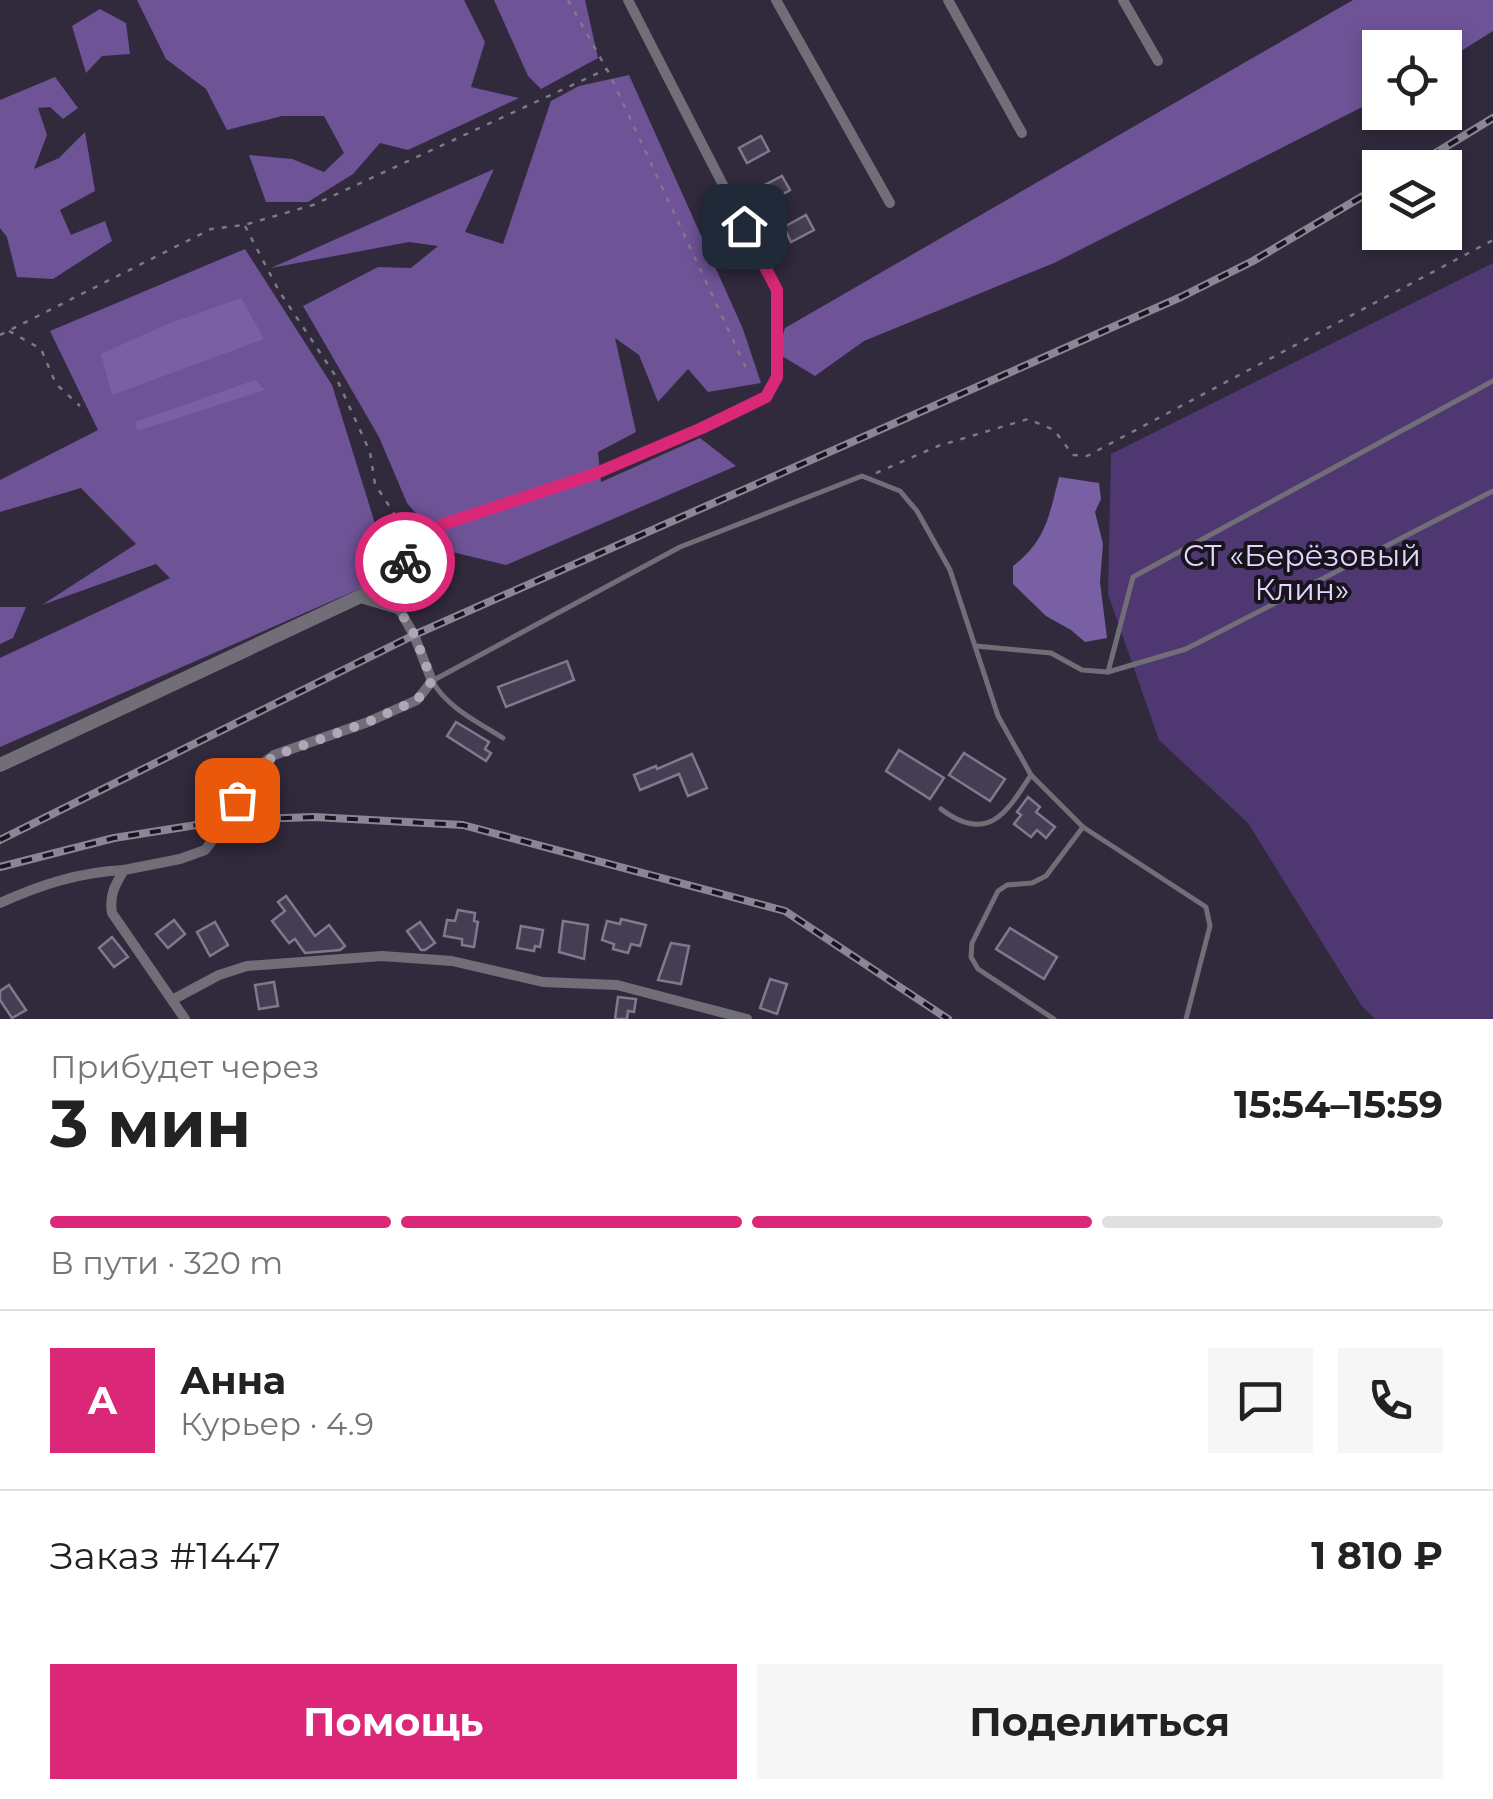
<!DOCTYPE html>
<html lang="ru">
<head>
<meta charset="utf-8">
<style>
	:root { --surface:#fff; --page:#f6f6f6; --text:#222; --muted:#767676; --line:#e0e0e0; --accent:#db2777 }
	body { margin:0; font-family:Montserrat,sans-serif; background:var(--page); color:var(--text); height:100vh; display:flex; flex-direction:column; font-size:38px; white-space:nowrap }
	* { box-sizing:border-box; margin:0 }
	p { font-size:32px; color:var(--muted) }
	.icon { flex:none; width:55px; height:55px; fill:none; stroke:currentColor; stroke-width:2; stroke-linecap:round; stroke-linejoin:round }
	.map { position:relative; height:1019px; overflow:hidden }
	.sheet { display:flex; flex-direction:column; background:var(--surface); flex:1 }
	.sheet>* { flex:none }
	.buttons { position:absolute; left:1362px; top:30px; display:grid; gap:20px }
	.buttons a { display:grid; place-items:center; width:100px; height:100px; border-radius:0px; background:var(--surface); box-shadow:0 5px 15px #0003; font-size:50px }
	.pin { position:absolute; display:grid; place-items:center; width:85px; height:85px; color:#fff; margin:-42px; border-radius:20px; box-shadow:0 5px 15px #0006 }
	.courier { position:absolute; display:grid; place-items:center; width:100px; height:100px; margin:-50px; border:8px solid #db2777; border-radius:50%; background:#fff; color:#222; box-shadow:0 2px 12px #0007 }
	.headline em { font-style:normal; font-weight:700 }
	.headline div { display:flex; flex-direction:column-reverse }
	.headline { display:flex; align-items:center; justify-content:space-between; height:170px; padding:0 50px }
	h1 { font-size:65px; font-weight:700; line-height:75px }
	.bar { display:grid; grid-template-columns:repeat(4,1fr); gap:15px 10px; align-content:center; height:120px; padding:0 50px }
	.bar i { height:12px; border-radius:8px; background:var(--line) }
	.bar .on { background:var(--accent) }
	.bar p { grid-column:span 4 }
	.line { display:flex; align-items:center; gap:25px; padding:0 50px; border-top:2px solid var(--line) }
	.line div { flex:1 }
	.round { display:grid; place-items:center; flex:none; width:105px; height:105px; border-radius:0px; background:var(--page) }
	.action { display:flex; gap:20px; margin-top:auto; padding:20px 50px }
	.action a { flex:1; height:115px; border-radius:0px; background:var(--accent); color:#fff; font-size:40px; font-weight:700; line-height:115px; text-align:center }
	.action a+a { background:var(--page); color:var(--text) }
	.map>svg:first-child { display:block }
	.green { fill:#4f3772 }
	.forest { fill:#6e5397 }
	.water { fill:#795fa3 }
	.building { fill:#453e53; stroke:#80788f; stroke-width:2.5 }
	.lines { fill:none; stroke-linecap:round; stroke-linejoin:round }
	.path { stroke:#7e7889; stroke-width:2.5; stroke-dasharray:5 8; stroke-linecap:butt }
	.service { stroke:#716e78; stroke-width:5 }
	.minor { stroke:#716e78; stroke-width:10 }
	.tertiary { stroke:#716e78; stroke-width:14 }
	.rail-casing { stroke:#8b8595; stroke-width:8 }
	.rail { stroke:#17141d; stroke-width:4; stroke-dasharray:11; stroke-linecap:butt }
	.done { stroke:#ada7b7; stroke-width:10; stroke-dasharray:0 18 }
	.route { stroke:#db2777; stroke-width:12 }
	.labels { text-anchor:middle; dominant-baseline:central; stroke-width:8; stroke-linejoin:round; paint-order:stroke }
	.park-label { font-size:30px; fill:#e3d5fd; stroke:#17141d }
</style>
</head>
<body>
<div class="map">
<svg width="1493" height="1019" viewBox="0 0 1493 1019">
	<rect width="100%" height="100%" fill="#312a3d"/>
	<path class="green" d="M1493,263V1019H1375L1361,1005L1248,823L1159,740L1108,594L1111,454Z"/>
	<g class="forest">
		<path d="M137,0H464L485,42L471,87L519,98L408,150L380,143L353,174L308,202H266L249,155L292,159L324,172L344,153L324,116H282L227,130L206,89L166,59Z"/>
		<path d="M494,0H585L598,58L541,89L528,76Z"/>
		<path d="M1353,0H1493V31L1445,61V48H1380V98L1054,263L864,341L815,376L777,353L785,328Z"/>
		<path d="M100,9L126,23L130,54L102,56L86,73L72,26Z"/>
		<path d="M629,75L743,329L761,383L708,392L688,369L658,402L639,355L615,338L636,432L598,452L601,482L700,438L736,466L506,565L448,551L407,503L379,437L303,306L378,267L411,268L438,246L409,242L271,268L494,169L465,232L503,244L551,101L579,86Z"/>
		<path d="M55,77L78,108L63,119L50,107L38,108L47,135L34,169L59,158L85,132L95,191L60,210L71,235L105,221L112,241L53,279L17,277L7,237L0,228V100Z"/>
		<path d="M245,249L332,385L391,575L0,747V658L170,578L156,564L42,605L136,544L81,488L0,512V480L98,430L50,331Z"/>
		<path d="M0,607H26L13,638L0,644Z"/>
	</g>
	<g class="water">
		<path d="M241,298L264,339L112,395L101,354L165,325Z"/>
		<path d="M255,380L265,390L137,431L135,422Z"/>
		<path d="M1059,477L1099,483L1101,499L1095,512L1103,544L1100,582L1107,638L1085,642L1071,630L1046,616L1013,584V566C1046,541 1049,516 1059,477Z"/>
	</g>
	<g class="building">
		<path d="M761,136L769,151L747,163L739,148Z"/>
		<path d="M782,176L790,190L767,203L759,188Z"/>
		<path d="M806,215L814,230L791,242L784,227Z"/>
		<path d="M567,661L574,680L506,707L498,687Z"/>
		<path d="M456,722L489,742L485,749L491,753L486,761L447,736Z"/>
		<path d="M899,750L944,778L930,799L886,771Z"/>
		<path d="M964,753L1005,779L990,801L949,775Z"/>
		<path d="M692,754L707,788L688,796L679,774L640,790L634,775L656,766L657,769Z"/>
		<path d="M1028,797L1040,807L1036,812L1055,827L1046,838L1037,830L1031,837L1014,824L1021,815L1017,812Z"/>
		<path d="M286,896L315,936L329,925L345,946L340,950L305,953L295,939L289,943L272,921L285,911L278,902Z"/>
		<path d="M458,910L475,913L474,921L478,922L474,947L462,945V939L444,936L447,920L455,921Z"/>
		<path d="M621,919L646,925L640,946L631,944L628,953L613,949L614,944L602,940L607,921L620,924Z"/>
		<path d="M174,920L185,934L168,948L156,934Z"/>
		<path d="M563,921L588,925L584,959L559,952Z"/>
		<path d="M215,922L228,945L210,956L197,932Z"/>
		<path d="M420,922L435,943L425,950H421L407,931Z"/>
		<path d="M521,926L543,930L540,947L535,946L534,951L517,948Z"/>
		<path d="M1010,928L1057,957L1044,979L996,949Z"/>
		<path d="M112,937L128,957L114,967L99,948Z"/>
		<path d="M671,943L689,946L681,984L658,980Z"/>
		<path d="M770,979L787,984L777,1014L760,1008Z"/>
		<path d="M274,982L278,1006L259,1009L255,985Z"/>
		<path d="M9,985L26,1010L12,1018L0,1000V991Z"/>
		<path d="M618,997L636,999L634,1012L628,1011L627,1019H615Z"/>
	</g>
	<g class="lines">
		<g class="path">
			<path d="M568,0L610,75L747,370"/>
			<path d="M245,226L279,291L335,375L370,452L375,484L400,523L398,552"/>
			<path d="M9,331L41,349L56,384L80,406"/>
			<path d="M0,335L211,229L244,225L313,205L607,69"/>
			<path d="M876,473L938,446L1028,419L1054,430L1073,455L1087,456L1493,240"/>
		</g>
		<g class="service">
			<path d="M976,646L1051,653L1082,670L1108,672L1186,649L1493,491"/>
			<path d="M1108,672L1133,577L1493,381"/>
			<path d="M503,738C476,721 448,708 432,681L680,547L862,476L900,491L917,511L950,570L998,716L1031,775L1083,827L1206,907L1210,926L1186,1019"/>
			<path d="M941,809C987,844 1006,814 1031,775"/>
			<path d="M1054,1019L978,969L971,957L972,943L998,891L1007,885L1032,883L1046,876L1083,827"/>
		</g>
		<g class="minor">
			<path d="M776,0L890,203"/>
			<path d="M948,0L1022,133"/>
			<path d="M1123,0L1158,61"/>
			<path d="M396,576L424,534L444,523L592,475L702,428L766,397L777,377V290L628,0"/>
			<path d="M0,903C40,885 79,872 124,870"/>
			<path d="M174,999L219,975L247,966L382,956L452,961L543,982L617,985L747,1019"/>
			<path d="M185,1019L112,913C109,895 115,885 124,870L180,859L205,850L228,820L247,779L259,766L274,755L368,722L417,700L432,681L414,635L398,607"/>
		</g>
		<path class="tertiary" d="M0,765L361,596L396,576L410,575L419,585L415,598L398,607L361,596"/>
		<g class="rail-casing">
			<g id="rail">
				<path d="M1411,168L1493,118"/>
				<path d="M0,840L414,635L1181,297L1253,261L1380,186"/>
				<path d="M0,867L114,838L228,820L314,817L463,825L785,911L948,1019"/>
			</g>
		</g>
		<use href="#rail" class="rail"/>
	</g>
	<g class="lines">
		<path class="done" d="M237,800L247,779L274,756L368,722L417,700L432,681L414,634L398,608L415,598L419,585L410,575L396,576L405,562"/>
		<path class="route" d="M405,562L424,534L444,524L592,475L702,428L766,397L777,377V290L744,226"/>
	</g>
	<g class="labels">
		<g class="park-label">
			<text x="1302" y="555">СТ «Берёзовый<tspan x="1302" dy="34">Клин»</tspan></text>
		</g>
	</g>
</svg>
<div class="buttons">
<a><svg class="icon" aria-label="locate" viewBox="0 0 24 24"><circle cx="12" cy="12" r="6"/><path d="M12 2v4M12 18v4M2 12h4M18 12h4"/></svg></a>
<a><svg class="icon" aria-label="layers" viewBox="0 0 24 24"><path d="M12 4l9 5-9 5-9-5zM3 14l9 5 9-5"/></svg></a>
</div>
<div class="pin" style="left:237px;top:800px;background:#ea580c"><svg class="icon" aria-label="bag" viewBox="0 0 24 24"><path d="M5 8h14l-1 12H6zM9 8a3 3 0 0 1 6 0"/></svg></div>
<div class="pin" style="left:744px;top:226px;background:#1f2937"><svg class="icon" aria-label="home" viewBox="0 0 24 24"><path d="M3 11l9-7 9 7M6 9v11h12V9"/></svg></div>
<div class="courier" style="left:405px;top:562px"><svg class="icon" aria-label="bike" viewBox="0 0 24 24"><circle cx="6" cy="16" r="4"/><circle cx="18" cy="16" r="4"/><path d="M6 16l4-8h5l3 8M10 8l3 8H6M13 5h3"/></svg></div>
</div>
<section class="sheet">
<div class="headline"><div><h1>3 мин</h1><p>Прибудет через</p></div><em>15:54–15:59</em></div>
<div class="bar"><i class="on"></i><i class="on"></i><i class="on"></i><i></i><p>В пути · 320 m</p></div>
<div class="line" style="height:180px"><b class="round" style="background:var(--accent);color:#fff">А</b><div><b>Анна</b><p>Курьер · 4.9</p></div><a class="round"><svg class="icon" aria-label="chat" viewBox="0 0 24 24"><path d="M4 5h16v11H9l-5 4z"/></svg></a><a class="round"><svg class="icon" aria-label="phone" viewBox="0 0 24 24"><path d="M5 4h4l2 5-3 2q2 4 5 5l2-3 5 2v4C11 20 4 13 5 4z"/></svg></a></div>
<div class="line" style="height:130px"><div>Заказ #1447</div><b>1 810 ₽</b></div>
<div class="action"><a>Помощь</a><a>Поделиться</a></div>
</section>
</body>
</html>
